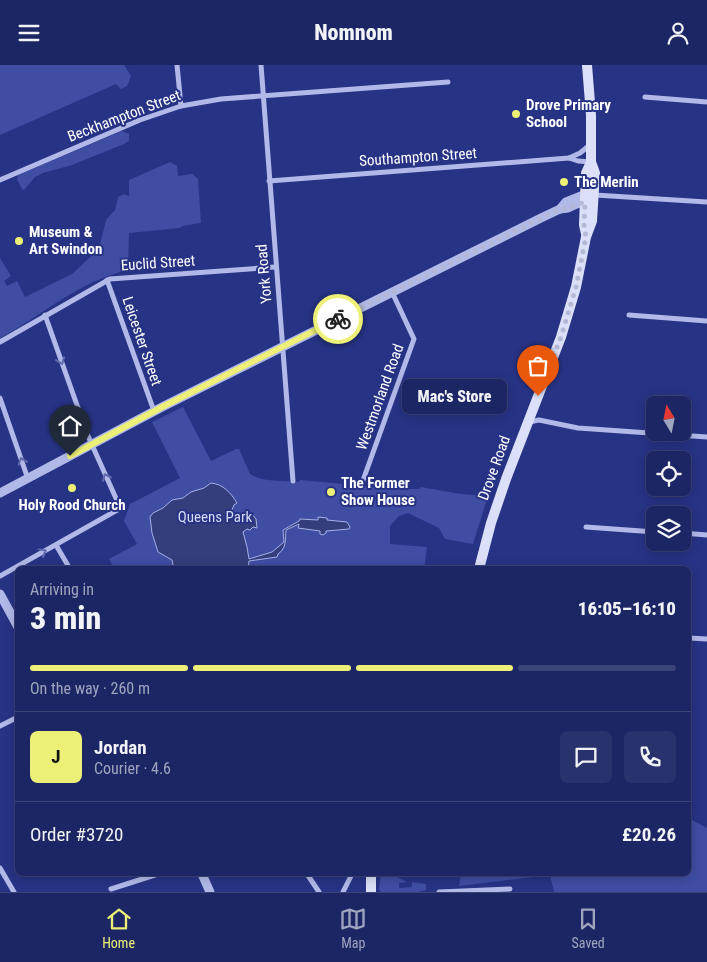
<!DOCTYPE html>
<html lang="en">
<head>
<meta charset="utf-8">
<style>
	:root { --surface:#1d2664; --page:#2a326d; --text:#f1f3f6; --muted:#a0a5bf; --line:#3b4378; --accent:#edf077 }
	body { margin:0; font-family:"Roboto Condensed",sans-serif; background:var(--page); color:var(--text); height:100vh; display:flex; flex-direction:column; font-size:19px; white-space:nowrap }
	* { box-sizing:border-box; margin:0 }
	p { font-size:16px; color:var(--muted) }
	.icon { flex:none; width:28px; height:28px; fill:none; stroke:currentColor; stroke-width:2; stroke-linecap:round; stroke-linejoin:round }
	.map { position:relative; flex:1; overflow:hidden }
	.sheet { position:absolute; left:15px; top:501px; width:676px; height:310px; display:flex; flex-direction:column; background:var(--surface); border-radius:8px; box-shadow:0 2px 12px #0003,0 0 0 1px var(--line) }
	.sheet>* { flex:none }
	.needle { width:32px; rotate:350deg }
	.controls { position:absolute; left:646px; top:331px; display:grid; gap:10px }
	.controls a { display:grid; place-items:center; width:45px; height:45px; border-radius:8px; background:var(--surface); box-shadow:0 2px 12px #0003,0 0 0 1px var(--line); font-size:25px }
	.pin { position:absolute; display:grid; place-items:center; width:42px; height:42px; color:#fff; margin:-51px -21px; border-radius:50% 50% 50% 0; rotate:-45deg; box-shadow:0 0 5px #0007 }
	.pin .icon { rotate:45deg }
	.courier { position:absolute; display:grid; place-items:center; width:50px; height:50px; margin:-25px; border:4px solid #edf077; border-radius:50%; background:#fff; color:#222; box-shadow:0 1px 6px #0007 }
	.bubble { position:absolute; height:35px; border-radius:8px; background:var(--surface); box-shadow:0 2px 12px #0003,0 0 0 1px var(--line); font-size:16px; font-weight:800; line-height:35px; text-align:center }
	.summary em { font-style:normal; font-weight:800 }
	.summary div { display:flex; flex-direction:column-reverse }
	.summary { display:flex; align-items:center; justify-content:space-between; height:85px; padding:0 15px }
	h1 { font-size:32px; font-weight:800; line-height:38px }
	.bar { display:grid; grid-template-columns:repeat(4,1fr); gap:8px 5px; align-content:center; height:60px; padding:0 15px }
	.bar i { height:6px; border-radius:4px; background:var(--line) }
	.bar .selected { background:var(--accent) }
	.bar p { grid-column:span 4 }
	.line { display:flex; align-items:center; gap:12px; padding:0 15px; border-top:1px solid var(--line) }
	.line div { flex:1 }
	.round { display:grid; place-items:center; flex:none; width:52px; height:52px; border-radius:8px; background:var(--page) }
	header { display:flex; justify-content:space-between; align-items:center; height:65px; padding:0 15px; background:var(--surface); font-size:22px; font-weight:800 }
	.menu { display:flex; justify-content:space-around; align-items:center; height:70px; border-top:1px solid var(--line); background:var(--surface); font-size:14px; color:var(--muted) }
	.menu a { display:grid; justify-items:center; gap:2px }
	.menu .selected { color:var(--accent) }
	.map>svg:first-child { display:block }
	.green { fill:#3f4da3 }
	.water { fill:#353e7c; stroke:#a6b0e8 }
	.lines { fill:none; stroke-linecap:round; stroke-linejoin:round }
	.minor { stroke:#b1b9e8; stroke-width:5 }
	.tertiary { stroke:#b1b9e8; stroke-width:9 }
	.secondary { stroke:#dbdff7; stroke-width:10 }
	.oneway { stroke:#5e69ad }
	.done { stroke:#b3b8d4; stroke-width:5; stroke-dasharray:0 9 }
	.route { stroke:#edf077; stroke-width:6 }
	.poi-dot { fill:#edf077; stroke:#273385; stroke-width:2 }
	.labels { text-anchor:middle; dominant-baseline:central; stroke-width:4; stroke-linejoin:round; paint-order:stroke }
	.poi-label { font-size:15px; font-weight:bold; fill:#fff; stroke:#273385; text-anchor:start }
	.street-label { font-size:15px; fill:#fff; stroke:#273385 }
	.park-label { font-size:15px; fill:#d5daf6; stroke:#273385 }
</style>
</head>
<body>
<header><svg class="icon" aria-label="menu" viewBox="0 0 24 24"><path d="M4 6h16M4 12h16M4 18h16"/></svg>Nomnom<svg class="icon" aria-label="person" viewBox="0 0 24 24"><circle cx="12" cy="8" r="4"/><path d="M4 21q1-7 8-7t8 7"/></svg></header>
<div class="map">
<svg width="707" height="827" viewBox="0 0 707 827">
	<rect width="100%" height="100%" fill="#273385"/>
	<g class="green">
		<path d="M0,0H124L131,11L127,21L121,24L116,19L0,70Z"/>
		<path d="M122,66L129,69V76L124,79L72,100L43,108L35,112L24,125L22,124L17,115L18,110Z"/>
		<path d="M170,97L177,101L178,111L192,109L198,114L201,158L182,161L180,163L129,168L128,205C79,216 43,250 0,273V193L11,211L4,216L7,221L17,216L25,232L72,209L99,184L106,155L115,145L118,132L124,129L129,131V115Z"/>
		<path d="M183,342L211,396L236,384H239L250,409C264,418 283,415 299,417L300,415L399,424H419L421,422L461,429L488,431L473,479L445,474L439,463L408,448L399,451L390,461V479L427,482L424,504H114L109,494L137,479L124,456L130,439L180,413L152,357Z"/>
		<path d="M689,755H692L707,763V827H554L550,810L459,821L461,809H689Z"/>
		<path d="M381,809H391L407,817L399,818V823L412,822V817L426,819V825L418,827H381L379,824Z"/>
	</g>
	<path class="water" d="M211,418C223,419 231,428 237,438L234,440L231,447L232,451L239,452L243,449H252L256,454L257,463L253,462L250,465L247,464L243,467L247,482L249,494L272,487L284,477L283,465L299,456L300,454L318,455V452L327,453V455L347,457L350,462L349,464L326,466V468L323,470L320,469V466L298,463L299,459L286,465C285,474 287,483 278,489L277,492L249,496L248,504H174L172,495L158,487L152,468L150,452L153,448L163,443L172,435L183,433L191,427L204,423Z"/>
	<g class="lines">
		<g class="minor">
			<path d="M177,0L181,41"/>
			<path d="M261,0L293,416"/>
			<path d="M645,32L707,37"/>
			<path d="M569,93L578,96L591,97"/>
			<path d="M0,115L140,55L181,41L221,34L448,17"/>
			<path d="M269,116L569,93L580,88L591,79"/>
			<path d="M595,130L707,137"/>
			<path d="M107,215L154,346"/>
			<path d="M629,250L707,256"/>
			<path d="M0,277L110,214L275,202"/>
			<path d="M0,333L28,414"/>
			<path d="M529,357L539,355L578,363L707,372"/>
			<path d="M362,418L414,274L392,227"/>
			<path d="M586,462L655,467"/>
			<path d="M682,468L707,470"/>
			<path d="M56,480L70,504"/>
			<path d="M0,511L119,444V440L88,371L45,250"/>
			<path d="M689,573L707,574"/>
			<path d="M0,661L18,652"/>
			<path d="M0,803L14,827"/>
			<path d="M307,809L319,827"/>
			<path d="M111,824L158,809"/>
			<path d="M343,827L352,809"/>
			<path d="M439,827L510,824"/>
		</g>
		<g class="tertiary">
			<path d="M560,144L568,143L590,133"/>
			<path d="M0,428L164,341L543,152L560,144L566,137L586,129L592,130"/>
			<path d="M0,529L18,562"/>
			<path d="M202,809L210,827"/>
		</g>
		<g class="secondary">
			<path d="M586,169L584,160L586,108L591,97"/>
			<path d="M479,504L491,458L506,414L561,272L576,222L586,172L592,156L595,108L591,97V50L587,0"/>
			<path d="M371,809V827"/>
		</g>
	</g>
	<defs><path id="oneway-chevron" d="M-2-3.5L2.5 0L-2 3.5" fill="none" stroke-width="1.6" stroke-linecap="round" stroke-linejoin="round" transform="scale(1.25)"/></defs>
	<g class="oneway">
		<use href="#oneway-chevron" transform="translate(61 296) rotate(70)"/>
		<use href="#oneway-chevron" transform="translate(22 396) rotate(-109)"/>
		<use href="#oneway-chevron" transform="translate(106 412) rotate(-114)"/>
		<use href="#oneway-chevron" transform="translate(43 487) rotate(-29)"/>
	</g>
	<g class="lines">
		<path class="done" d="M338,254L560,144L568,143L585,137L584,160L586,172L576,222L561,272L538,331"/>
		<path class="route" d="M70,391L164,341L338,254"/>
	</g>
	<g class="poi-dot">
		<circle cx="516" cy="49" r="5"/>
		<circle cx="564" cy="117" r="5"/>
		<circle cx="19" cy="176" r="5"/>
		<circle cx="72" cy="423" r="5"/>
		<circle cx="331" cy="427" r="5"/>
	</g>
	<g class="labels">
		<g class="poi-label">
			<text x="526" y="40">Drove Primary<tspan x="526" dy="17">School</tspan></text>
			<text x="574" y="117">The Merlin</text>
			<text x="29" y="167">Museum &amp;<tspan x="29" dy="17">Art Swindon</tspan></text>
			<text x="341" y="418">The Former<tspan x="341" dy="17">Show House</tspan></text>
			<text x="72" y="440" text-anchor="middle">Holy Rood Church</text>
		</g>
		<g class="street-label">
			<text transform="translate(124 51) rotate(-21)">Beckhampton Street</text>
			<text transform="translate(418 92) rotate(-4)">Southampton Street</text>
			<text transform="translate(158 198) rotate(-4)">Euclid Street</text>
			<text transform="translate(264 209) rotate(-95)">York Road</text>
			<text transform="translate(142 276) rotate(71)">Leicester Street</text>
			<text transform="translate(380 332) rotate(-70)">Westmorland Road</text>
			<text transform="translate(494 403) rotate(-70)">Drove Road</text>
		</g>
		<g class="park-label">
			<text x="215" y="452">Queens Park</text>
		</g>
	</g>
</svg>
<div class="controls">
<a><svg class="needle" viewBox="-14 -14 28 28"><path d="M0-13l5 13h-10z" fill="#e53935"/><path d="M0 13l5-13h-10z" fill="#a0a5bf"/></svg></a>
<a><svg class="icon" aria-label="locate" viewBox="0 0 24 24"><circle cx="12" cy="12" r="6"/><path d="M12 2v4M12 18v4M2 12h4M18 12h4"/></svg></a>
<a><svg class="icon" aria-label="layers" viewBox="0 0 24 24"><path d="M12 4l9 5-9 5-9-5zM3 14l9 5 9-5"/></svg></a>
</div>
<div class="pin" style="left:538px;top:331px;background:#ea580c"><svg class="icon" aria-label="bag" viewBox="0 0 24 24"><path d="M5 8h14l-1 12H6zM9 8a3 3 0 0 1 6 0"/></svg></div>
<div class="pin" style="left:70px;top:391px;background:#1f2937"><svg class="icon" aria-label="home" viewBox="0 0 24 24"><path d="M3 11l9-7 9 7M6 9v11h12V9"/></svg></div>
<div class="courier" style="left:338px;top:254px"><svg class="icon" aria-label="bike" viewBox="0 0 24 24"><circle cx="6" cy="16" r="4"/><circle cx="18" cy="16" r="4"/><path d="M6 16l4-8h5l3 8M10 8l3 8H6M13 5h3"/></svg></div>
<div class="bubble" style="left:402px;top:314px;width:105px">Mac's Store</div>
<section class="sheet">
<div class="summary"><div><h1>3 min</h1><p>Arriving in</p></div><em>16:05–16:10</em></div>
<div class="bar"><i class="selected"></i><i class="selected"></i><i class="selected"></i><i></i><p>On the way · 260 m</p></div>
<div class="line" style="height:90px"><b class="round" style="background:var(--accent);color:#111">J</b><div><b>Jordan</b><p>Courier · 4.6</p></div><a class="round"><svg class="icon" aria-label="chat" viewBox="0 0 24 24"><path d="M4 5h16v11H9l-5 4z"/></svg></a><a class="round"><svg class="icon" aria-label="phone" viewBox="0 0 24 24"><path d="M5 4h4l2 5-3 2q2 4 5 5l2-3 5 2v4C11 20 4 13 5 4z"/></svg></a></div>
<div class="line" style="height:65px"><div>Order #3720</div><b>£20.26</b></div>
</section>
</div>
<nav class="menu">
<a class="selected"><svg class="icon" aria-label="home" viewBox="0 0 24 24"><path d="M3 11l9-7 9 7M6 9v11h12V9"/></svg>Home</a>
<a><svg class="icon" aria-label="map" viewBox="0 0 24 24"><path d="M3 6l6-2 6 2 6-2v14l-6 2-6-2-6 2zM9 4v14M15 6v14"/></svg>Map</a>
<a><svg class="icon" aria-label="saved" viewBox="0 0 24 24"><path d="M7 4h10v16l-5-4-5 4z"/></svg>Saved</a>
</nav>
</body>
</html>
